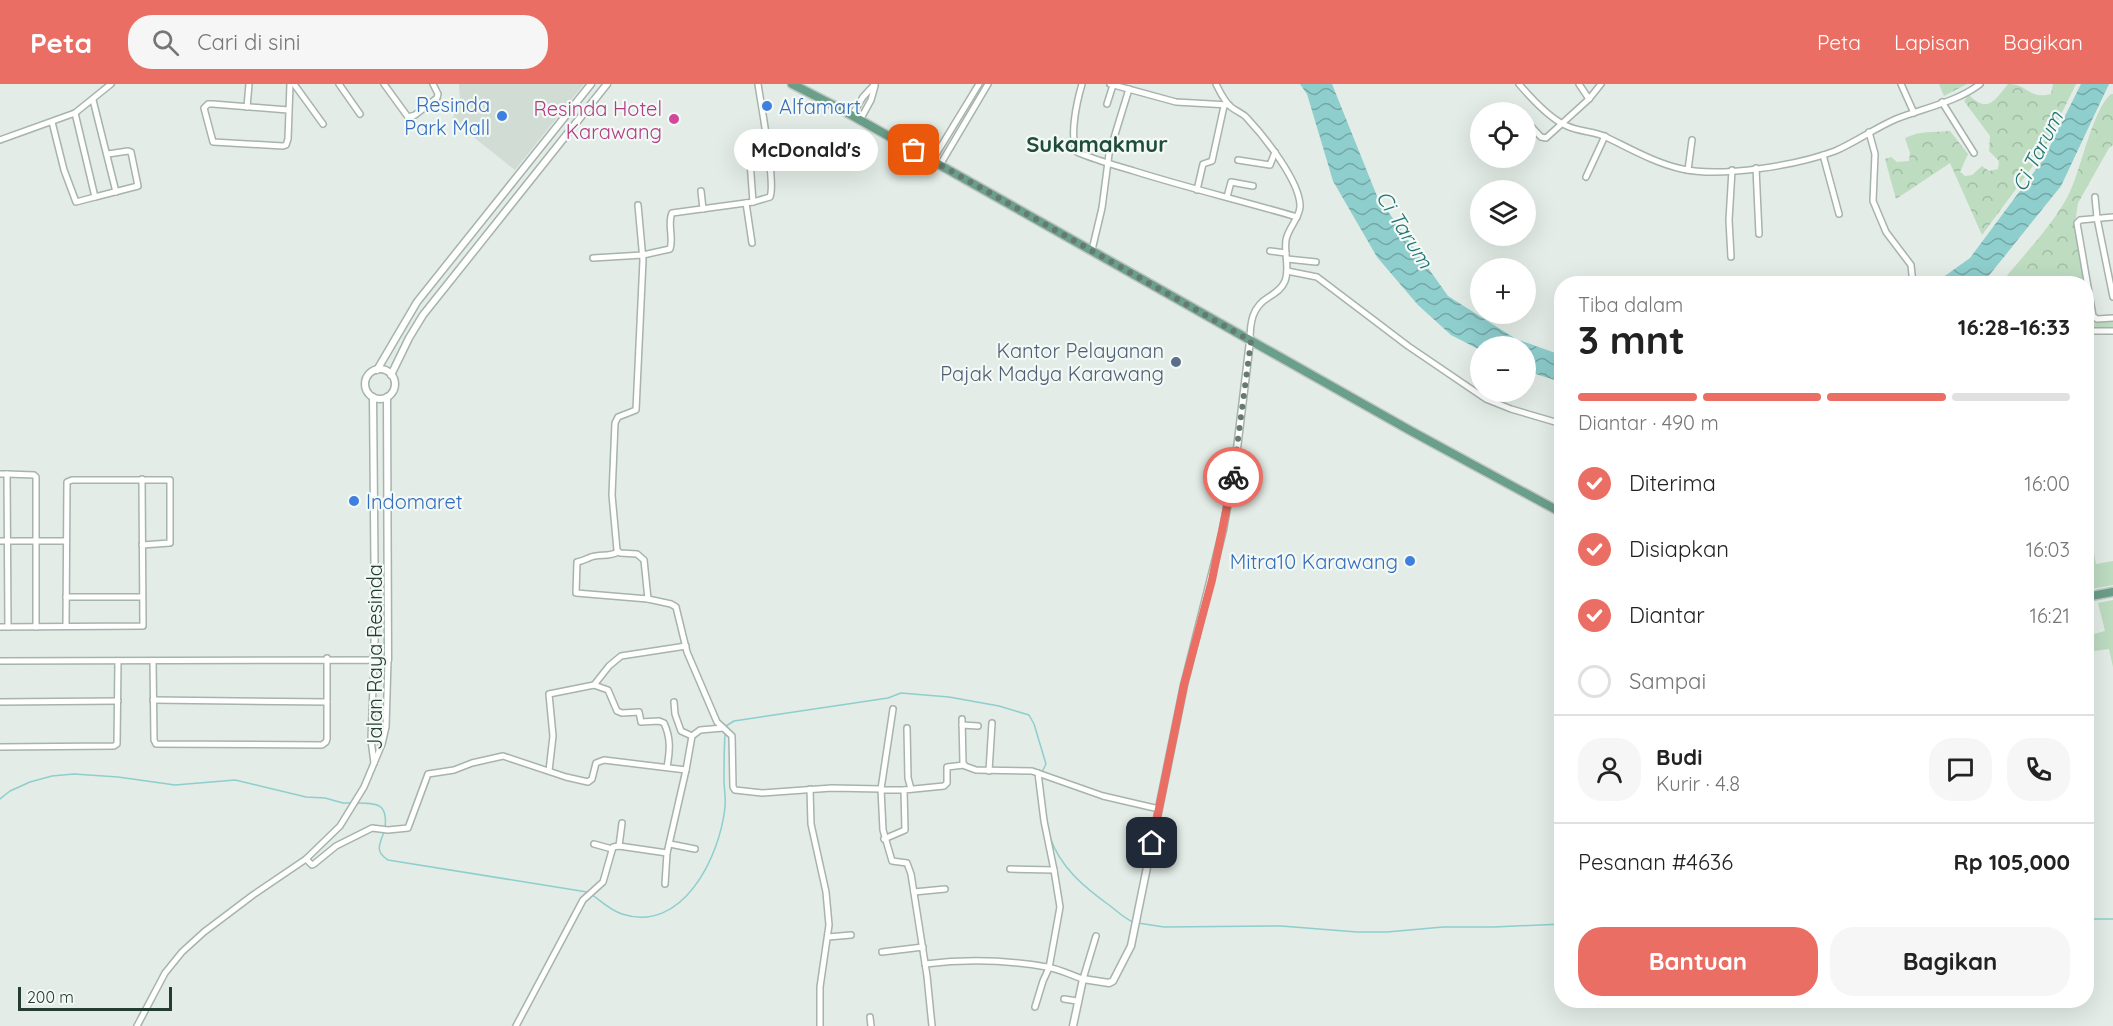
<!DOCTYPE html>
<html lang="id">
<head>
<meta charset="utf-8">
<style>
	:root { --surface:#fff; --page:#f6f6f6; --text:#222; --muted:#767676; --line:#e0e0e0; --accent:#ea6e63 }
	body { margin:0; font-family:Quicksand,sans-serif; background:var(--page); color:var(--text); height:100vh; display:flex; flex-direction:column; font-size:22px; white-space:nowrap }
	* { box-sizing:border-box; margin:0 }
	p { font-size:20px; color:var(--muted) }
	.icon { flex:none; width:33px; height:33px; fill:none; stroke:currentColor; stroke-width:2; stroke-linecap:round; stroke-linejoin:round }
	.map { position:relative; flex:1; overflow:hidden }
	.panel { position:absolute; left:1554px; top:192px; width:540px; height:732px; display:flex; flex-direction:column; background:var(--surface); border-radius:24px; box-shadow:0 6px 24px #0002 }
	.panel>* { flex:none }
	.controls { position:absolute; left:1470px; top:18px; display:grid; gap:12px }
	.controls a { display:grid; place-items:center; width:66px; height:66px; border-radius:50%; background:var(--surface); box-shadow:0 6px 24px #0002; font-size:30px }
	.scale { position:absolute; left:18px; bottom:15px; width:154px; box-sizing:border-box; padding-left:6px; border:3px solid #243c32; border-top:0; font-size:16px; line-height:21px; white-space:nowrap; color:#243c32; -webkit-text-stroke:4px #f3f9f5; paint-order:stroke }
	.pin { position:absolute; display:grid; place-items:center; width:51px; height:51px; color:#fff; margin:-26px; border-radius:12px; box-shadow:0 3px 9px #0006 }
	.courier { position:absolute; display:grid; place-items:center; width:60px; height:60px; margin:-30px; border:4px solid #ea6e63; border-radius:50%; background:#fff; color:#222; box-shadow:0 2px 8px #0007 }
	.bubble { position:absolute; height:42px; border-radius:21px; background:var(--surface); box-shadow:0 6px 24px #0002; font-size:20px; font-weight:800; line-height:42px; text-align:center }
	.overview em { font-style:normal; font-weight:800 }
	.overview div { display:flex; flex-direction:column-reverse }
	.overview { display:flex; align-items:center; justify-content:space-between; height:102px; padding:0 24px }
	h1 { font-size:39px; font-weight:800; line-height:45px }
	.bar { display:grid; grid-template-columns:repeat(4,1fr); gap:9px 6px; align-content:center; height:72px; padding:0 24px }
	.bar i { height:8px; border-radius:4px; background:var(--line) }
	.bar .selected { background:var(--accent) }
	.bar p { grid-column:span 4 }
	.line { display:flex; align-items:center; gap:15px; padding:0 24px; border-top:2px solid var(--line) }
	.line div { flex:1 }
	.round { display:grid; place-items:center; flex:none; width:63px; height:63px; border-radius:24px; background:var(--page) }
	ol { padding:0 24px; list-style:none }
	li { display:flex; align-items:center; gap:18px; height:66px }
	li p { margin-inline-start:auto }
	li .icon { padding:6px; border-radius:50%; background:var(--accent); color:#fff; stroke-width:4 }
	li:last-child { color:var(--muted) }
	li i { width:33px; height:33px; border:3px solid var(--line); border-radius:50% }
	.action { display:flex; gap:12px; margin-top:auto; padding:12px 24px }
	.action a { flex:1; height:69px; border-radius:24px; background:var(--accent); color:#fff; font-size:24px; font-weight:800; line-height:69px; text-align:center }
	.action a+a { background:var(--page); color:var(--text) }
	header { display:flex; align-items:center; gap:36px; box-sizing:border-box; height:84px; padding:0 30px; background:var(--accent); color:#fff }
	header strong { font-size:28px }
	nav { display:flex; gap:33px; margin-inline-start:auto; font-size:21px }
	.search { width:420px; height:54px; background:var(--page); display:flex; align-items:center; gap:15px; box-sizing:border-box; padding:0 21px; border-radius:24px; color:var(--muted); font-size:22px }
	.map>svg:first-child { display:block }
	.built { fill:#d1dcd5 }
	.grass { fill:#bddcc0 }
	.forest { fill:url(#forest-crowns) }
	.water { fill:url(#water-waves) }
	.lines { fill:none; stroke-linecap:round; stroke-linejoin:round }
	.stream { stroke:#8ececd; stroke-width:1.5 }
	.minor-casing { stroke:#a6b4ac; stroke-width:8 }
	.tertiary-casing { stroke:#a6b4ac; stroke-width:9 }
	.primary-casing { stroke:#c2c8c6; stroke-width:11 }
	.minor { stroke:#fff; stroke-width:5 }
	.tertiary { stroke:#fff; stroke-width:6 }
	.primary { stroke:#6a9f89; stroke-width:8 }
	.done { stroke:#677a71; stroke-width:6; stroke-dasharray:0 10.8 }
	.route { stroke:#ea6e63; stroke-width:8 }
	.shop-dot { fill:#3f7fe0; stroke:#f3f9f5; stroke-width:2 }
	.hotel-dot { fill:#d1479c; stroke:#f3f9f5; stroke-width:2 }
	.service-dot { fill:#5c6f8a; stroke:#f3f9f5; stroke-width:2 }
	.labels { text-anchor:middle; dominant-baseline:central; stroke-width:4.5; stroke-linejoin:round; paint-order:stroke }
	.shop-label { font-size:20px; fill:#366cbe; stroke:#f3f9f5; text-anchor:end }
	.hotel-label { font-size:20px; fill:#b23c85; stroke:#f3f9f5; text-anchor:end }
	.service-label { font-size:20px; fill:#4e5e75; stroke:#f3f9f5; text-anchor:end }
	.street-label { font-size:20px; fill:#243c32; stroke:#f3f9f5 }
	.water-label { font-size:21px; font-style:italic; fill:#217575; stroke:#f3f9f5 }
	.quarter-label { font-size:22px; font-weight:bold; fill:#204d3b; stroke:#f3f9f5 }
</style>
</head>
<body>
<header>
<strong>Peta</strong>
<div class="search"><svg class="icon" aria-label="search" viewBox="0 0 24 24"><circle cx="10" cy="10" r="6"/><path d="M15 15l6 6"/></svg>Cari di sini</div>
<nav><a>Peta</a><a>Lapisan</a><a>Bagikan</a></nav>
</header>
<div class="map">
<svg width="2113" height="942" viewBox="0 0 2113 942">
	<defs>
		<pattern id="forest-crowns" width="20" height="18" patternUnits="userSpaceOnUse" patternTransform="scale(1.5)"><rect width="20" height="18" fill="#bddcc0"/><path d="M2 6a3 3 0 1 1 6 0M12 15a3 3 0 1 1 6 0" fill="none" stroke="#a2bea5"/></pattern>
		<pattern id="water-waves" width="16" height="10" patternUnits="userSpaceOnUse" patternTransform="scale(1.5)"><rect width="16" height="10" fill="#8ececd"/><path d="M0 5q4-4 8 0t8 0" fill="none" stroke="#74a8a7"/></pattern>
	</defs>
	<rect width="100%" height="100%" fill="#e3ece6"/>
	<path class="built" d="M459,0H584L515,86L452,36L460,16Z"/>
	<g class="grass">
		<path d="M2087,429L2096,480L2113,477V501L2087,506Z"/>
		<path d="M2113,516V583L2109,565L2087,568L2086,552L2105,547L2098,519Z"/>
	</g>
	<g class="forest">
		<path d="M1939,0H1967L1944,12Z"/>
		<path d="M2008,0C2028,0 2029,16 2051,10L2053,0H2076L2041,71L1982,151L1950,79L1896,115L1885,75L1891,73L1897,78L1909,77L1910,69L1905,54C1922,46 1933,49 1950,47L1968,70L1960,88L1965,92L1972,91L1982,82L1989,87L1998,85L1999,77L1989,67L1990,52L1964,17L1969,11C1988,30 1995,16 2008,0Z"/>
		<path d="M2111,10H2113V61L2109,64L2078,119L2075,139L2085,199L2000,200C2022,173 2052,142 2068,112C2081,87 2092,26 2111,10Z"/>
		<path d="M2086,206L2092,235L2113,236V244L2087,245Z"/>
	</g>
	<g class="water">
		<path d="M1300,0H1332L1377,112L1448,212L1516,255L1561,271V298L1526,287V262H1480V266L1451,251L1418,221L1377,173L1333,97L1307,10Z"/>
		<path d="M2081,0H2109L2061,102L1983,199H1935L1970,174L2043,76Z"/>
	</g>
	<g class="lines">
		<g class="stream">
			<path d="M726,642L734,637L888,614L901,609L949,613L999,622L1029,631L1034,640L1046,680L1041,690"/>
			<path d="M0,715L10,707L30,698L52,692L74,690L118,693L175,701L235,696L306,713L325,714L343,719H351"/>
			<path d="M356,719C377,719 388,719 385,744"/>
			<path d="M1046,733L1048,743"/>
			<path d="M384,748C379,761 375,768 388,776L587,808"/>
			<path d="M1050,753C1060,783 1084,803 1109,821C1117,827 1124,834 1133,838"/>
			<path d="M591,810C601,817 610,826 622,830C683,850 720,772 725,723C726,714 724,705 724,696C724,681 724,665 725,650"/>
			<path d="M2086,835H2113"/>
			<path d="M1138,839L1164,843L1281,842L1357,848H1387L1443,843H1494L1562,840"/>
		</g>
		<g class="minor-casing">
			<g id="minor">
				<path d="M294,0L323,40"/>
				<path d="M339,0L360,30"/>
				<path d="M384,0L408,33L415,31L437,14L438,10L433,0"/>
				<path d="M1082,0C1077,17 1069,52 1077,68C1095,76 1114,81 1134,87C1188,104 1243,117 1297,133"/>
				<path d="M1110,0L1176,18L1229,21"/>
				<path d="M1216,0C1220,8 1224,17 1231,23C1236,27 1242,29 1246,33C1263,51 1301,98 1300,123C1299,135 1288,144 1286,156C1284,171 1290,184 1285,197C1282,205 1275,209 1269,213C1252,223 1250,238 1250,257"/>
				<path d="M1519,0C1531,14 1550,35 1567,42C1580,48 1594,47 1606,53C1631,65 1655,79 1682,85C1722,94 1798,81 1835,67C1856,58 1875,44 1896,35C1924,24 1957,18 1980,0"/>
				<path d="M1579,0L1589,15"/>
				<path d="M1901,0L1914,29"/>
				<path d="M93,16L116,108"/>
				<path d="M1942,18L1974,69"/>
				<path d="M1107,20L1113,1"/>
				<path d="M247,23L249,0"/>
				<path d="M1512,24L1517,28"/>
				<path d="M288,26L213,20H208L204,24L213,58L283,62L286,61L288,55L290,0"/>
				<path d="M852,31L863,13L875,0"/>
				<path d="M860,36L871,16L875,2"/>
				<path d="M1526,37L1541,53L1546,54L1589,15L1601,0"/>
				<path d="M52,38L64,86L76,118L95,113L75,29"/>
				<path d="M1869,48L1875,70L1873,117L1886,148L1911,181L1913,200"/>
				<path d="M0,56L75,29L111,0"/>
				<path d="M1823,71L1839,130"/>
				<path d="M1238,76L1270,81L1275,68"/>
				<path d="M750,77L753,118"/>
				<path d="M932,77L979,0"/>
				<path d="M940,81L988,0"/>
				<path d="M1756,84L1759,150"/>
				<path d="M1688,86L1692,56"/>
				<path d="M1586,93L1605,52"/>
				<path d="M1197,106L1203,80L1212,77L1224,22"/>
				<path d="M701,107L703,125"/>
				<path d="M95,113L138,102L131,68L128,67L108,70"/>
				<path d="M1227,113L1231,98L1253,102"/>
				<path d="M2095,113L2097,134L2113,213"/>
				<path d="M746,119L752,159"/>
				<path d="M638,121L643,176L636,326L618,333L615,339L612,411L617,466L620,469L637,470L644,476L648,515L671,520L676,523L687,568L717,638L732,652L733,703L735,706L762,709L832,704L881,705L883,746L892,777L907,779L911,790L927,892L932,942"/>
				<path d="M2113,133L2080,136L2077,139L2093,232L2097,235L2113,234"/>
				<path d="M1092,166L1102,124L1109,70L1129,5"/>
				<path d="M1270,167L1286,169"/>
				<path d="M1731,173L1729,136L1732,86"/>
				<path d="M593,174L643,171L670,165C674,154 667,140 672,129L753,118L770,113C776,99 761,21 758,0"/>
				<path d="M1287,175L1316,178"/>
				<path d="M1287,187L1317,193L1408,262L1486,315L1511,325L1562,340"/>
				<path d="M2086,247H2113"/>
				<path d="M0,390H7L8,543"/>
				<path d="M7,390L34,391L36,393V543"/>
				<path d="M0,457H66"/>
				<path d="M618,468C609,473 601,470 591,473C586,475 583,477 577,478L576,509L648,515"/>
				<path d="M66,513H142"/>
				<path d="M66,542L67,398L72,396H170V459L142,461"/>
				<path d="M0,543L143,542L142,395"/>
				<path d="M374,576L371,656L374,679"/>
				<path d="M0,577C129,577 258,576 388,576L386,643L382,660L364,703L340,742L306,775L253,811L204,848L182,868L165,889L137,942"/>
				<path d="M153,577L154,656L156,660L322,661L326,658L327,655V574"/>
				<path d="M594,601L609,582L621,572L686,562"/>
				<path d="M153,616L327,618"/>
				<path d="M0,618L118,617"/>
				<path d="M674,618L675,630L681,647L692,652"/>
				<path d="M962,635L963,679L965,682L976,686L1032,687L1103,712L1159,725"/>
				<path d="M962,641L978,642"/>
				<path d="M907,644L908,694L911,705"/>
				<path d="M0,663L114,662L117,660L118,577"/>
				<path d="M549,687L553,652L549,610L594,601L608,606L617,627L622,629L639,628L641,638L659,637L664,639C671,654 670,667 667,683"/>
				<path d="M989,687L992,639"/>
				<path d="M1038,689L1044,737L1054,786"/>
				<path d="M810,705L811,740L826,808L829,841L820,903V942"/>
				<path d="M881,705L893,625"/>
				<path d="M881,706H904"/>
				<path d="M884,755L905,746L904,706L944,702L947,699V683L964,681"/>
				<path d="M594,760L612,765"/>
				<path d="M670,760L695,765"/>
				<path d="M619,762L622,739"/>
				<path d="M306,775L312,781L314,780L336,762L372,744L388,746L408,744L428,690L454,686L472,679L503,672L566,693L588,698L592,695L596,679L604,676L686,686"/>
				<path d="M1010,785L1054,786L1060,823L1049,884L1043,897L1035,923"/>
				<path d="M665,800L667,769"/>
				<path d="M914,808L945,805"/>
				<path d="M828,853L851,851"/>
				<path d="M882,868L923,863"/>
				<path d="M925,880C965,875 1007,876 1047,883C1059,885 1071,891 1083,895L1096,852"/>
				<path d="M1064,915L1077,917"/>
				<path d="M870,933L871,942"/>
				<path d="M516,942L583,816L603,798L613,763L619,762L667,769L686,686L692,652L700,646L723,644"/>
			</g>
		</g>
		<g class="tertiary-casing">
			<g id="tertiary">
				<circle cx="380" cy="300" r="15"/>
				<path d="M377,286L417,218L591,0"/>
				<path d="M391,291L409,254L423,231L607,0"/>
				<path d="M373,313L375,538L374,576"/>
				<path d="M387,313L388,576"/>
				<path d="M1073,942L1083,895L1109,899L1113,897L1131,862L1184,601L1223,446L1236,373L1250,257"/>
			</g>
		</g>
		<g class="primary-casing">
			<g id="primary">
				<path d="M792,0L837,23L1411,347L1562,429"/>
				<path d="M2086,513L2113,508"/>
			</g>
		</g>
		<use href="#minor" class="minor"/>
		<use href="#tertiary" class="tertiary"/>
		<use href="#primary" class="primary"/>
	</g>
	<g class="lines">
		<path class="done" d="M914,66L1251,257L1233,393"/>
		<path class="route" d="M1152,759L1184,601L1212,496L1233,393"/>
	</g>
	<g class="shop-dot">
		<circle cx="767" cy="22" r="6"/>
		<circle cx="502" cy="32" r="6"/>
		<circle cx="354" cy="417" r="6"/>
		<circle cx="1410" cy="477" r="6"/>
	</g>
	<circle class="hotel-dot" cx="674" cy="35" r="6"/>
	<circle class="service-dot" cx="1176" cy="278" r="6"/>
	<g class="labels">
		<g class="shop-label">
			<text x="490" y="20">Resinda<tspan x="490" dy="23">Park Mall</tspan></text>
			<text x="779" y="22" text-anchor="start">Alfamart</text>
			<text x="366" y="417" text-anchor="start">Indomaret</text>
			<text x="1398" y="477">Mitra10 Karawang</text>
		</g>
		<g class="hotel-label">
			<text x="662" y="24">Resinda Hotel<tspan x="662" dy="23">Karawang</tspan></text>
		</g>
		<g class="service-label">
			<text x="1164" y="266">Kantor Pelayanan<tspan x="1164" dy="23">Pajak Madya Karawang</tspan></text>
		</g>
		<g class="street-label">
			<text transform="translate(374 573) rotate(-90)">Jalan Raya Resinda</text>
		</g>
		<g class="water-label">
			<text transform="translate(2037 67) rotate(-63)">Ci Tarum</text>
			<text transform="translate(1405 145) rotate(58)">Ci Tarum</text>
		</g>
		<g class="quarter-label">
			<text x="1097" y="60">Sukamakmur</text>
		</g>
	</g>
</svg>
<div class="controls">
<a><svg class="icon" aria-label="locate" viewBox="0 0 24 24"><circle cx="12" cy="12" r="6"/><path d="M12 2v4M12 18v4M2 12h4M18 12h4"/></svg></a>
<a><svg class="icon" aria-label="layers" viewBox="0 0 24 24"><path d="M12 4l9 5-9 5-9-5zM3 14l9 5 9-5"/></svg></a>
<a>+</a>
<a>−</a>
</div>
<div class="scale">200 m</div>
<div class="pin" style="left:914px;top:66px;background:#ea580c"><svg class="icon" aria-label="bag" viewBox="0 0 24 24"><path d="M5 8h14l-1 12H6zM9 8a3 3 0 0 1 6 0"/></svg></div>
<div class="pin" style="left:1152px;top:759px;background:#1f2937"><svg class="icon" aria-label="home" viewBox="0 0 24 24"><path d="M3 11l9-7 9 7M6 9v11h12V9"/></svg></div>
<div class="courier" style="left:1233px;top:393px"><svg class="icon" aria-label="bike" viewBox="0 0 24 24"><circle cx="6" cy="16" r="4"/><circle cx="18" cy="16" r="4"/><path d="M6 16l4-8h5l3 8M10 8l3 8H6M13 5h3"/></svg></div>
<div class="bubble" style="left:734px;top:45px;width:144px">McDonald's</div>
<section class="panel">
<div class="overview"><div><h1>3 mnt</h1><p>Tiba dalam</p></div><em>16:28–16:33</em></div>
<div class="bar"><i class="selected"></i><i class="selected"></i><i class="selected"></i><i></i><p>Diantar · 490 m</p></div>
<ol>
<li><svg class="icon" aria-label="check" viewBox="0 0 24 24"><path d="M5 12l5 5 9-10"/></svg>Diterima<p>16:00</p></li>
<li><svg class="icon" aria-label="check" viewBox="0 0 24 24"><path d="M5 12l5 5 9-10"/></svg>Disiapkan<p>16:03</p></li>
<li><svg class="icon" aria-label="check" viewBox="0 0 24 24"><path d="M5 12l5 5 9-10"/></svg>Diantar<p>16:21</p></li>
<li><i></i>Sampai</li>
</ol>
<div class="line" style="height:108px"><a class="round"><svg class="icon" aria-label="person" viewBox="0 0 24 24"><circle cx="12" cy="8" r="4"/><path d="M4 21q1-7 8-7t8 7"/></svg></a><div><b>Budi</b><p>Kurir · 4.8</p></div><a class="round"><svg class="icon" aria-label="chat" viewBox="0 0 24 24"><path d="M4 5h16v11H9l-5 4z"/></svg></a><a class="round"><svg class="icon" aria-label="phone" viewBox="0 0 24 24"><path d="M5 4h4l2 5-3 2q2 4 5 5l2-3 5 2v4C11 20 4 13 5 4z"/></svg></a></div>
<div class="line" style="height:78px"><div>Pesanan #4636</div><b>Rp 105,000</b></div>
<div class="action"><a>Bantuan</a><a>Bagikan</a></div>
</section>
</div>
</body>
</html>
